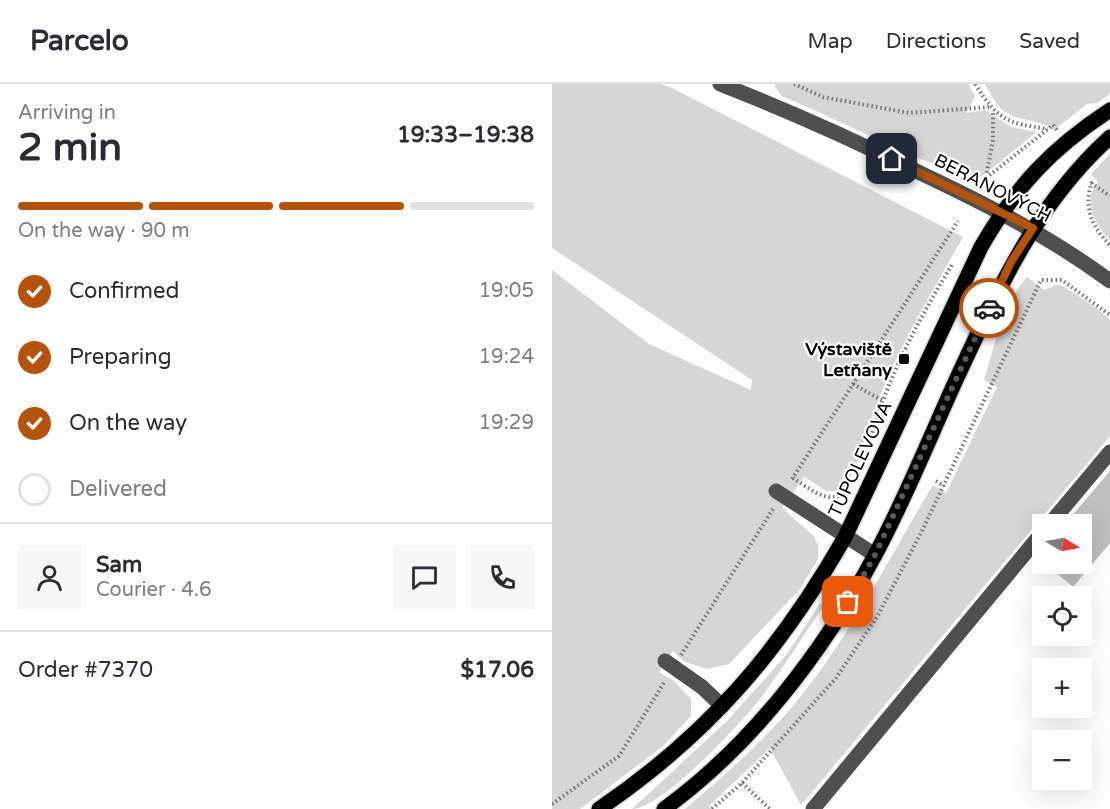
<!DOCTYPE html>
<html lang="en">
<head>
<meta charset="utf-8">
<style>
	:root { --surface:#fff; --page:#f7f7f7; --text:#2b2b33; --muted:#7c7c81; --line:#e1e1e2; --accent:#b45309 }
	body { margin:0; font-family:"Varela Round",sans-serif; background:var(--page); color:var(--text); height:100vh; display:flex; flex-direction:column; font-size:22px; white-space:nowrap }
	* { box-sizing:border-box; margin:0 }
	p { font-size:20px; color:var(--muted) }
	.icon { flex:none; width:33px; height:33px; fill:none; stroke:currentColor; stroke-width:2; stroke-linecap:round; stroke-linejoin:round }
	.map { position:relative; flex:1; overflow:hidden }
	.side { display:flex; flex-direction:column; background:var(--surface); width:552px }
	.side>* { flex:none }
	.needle { width:39px; rotate:100deg }
	.buttons { position:absolute; left:480px; top:430px; display:grid; gap:12px }
	.buttons a { display:grid; place-items:center; width:60px; height:60px; border-radius:0px; background:var(--surface); box-shadow:0 6px 24px #0002; font-size:30px }
	.pin { position:absolute; display:grid; place-items:center; width:51px; height:51px; color:#fff; margin:-26px; border-radius:12px; box-shadow:0 3px 9px #0006 }
	.courier { position:absolute; display:grid; place-items:center; width:60px; height:60px; margin:-30px; border:4px solid #b45309; border-radius:50%; background:#fff; color:#222; box-shadow:0 2px 8px #0007 }
	.summary em { font-style:normal; font-weight:700 }
	.summary div { display:flex; flex-direction:column-reverse }
	.summary { display:flex; align-items:center; justify-content:space-between; height:102px; padding:0 18px }
	h1 { font-size:39px; font-weight:700; line-height:45px }
	.bar { display:grid; grid-template-columns:repeat(4,1fr); gap:9px 6px; align-content:center; height:72px; padding:0 18px }
	.bar i { height:8px; border-radius:4px; background:var(--line) }
	.bar .selected { background:var(--accent) }
	.bar p { grid-column:span 4 }
	.line { display:flex; align-items:center; gap:15px; padding:0 18px; border-top:2px solid var(--line) }
	.line div { flex:1 }
	.round { display:grid; place-items:center; flex:none; width:63px; height:63px; border-radius:0px; background:var(--page) }
	ol { padding:0 18px; list-style:none }
	li { display:flex; align-items:center; gap:18px; height:66px }
	li p { margin-inline-start:auto }
	li .icon { padding:6px; border-radius:50%; background:var(--accent); color:#fff; stroke-width:4 }
	li:last-child { color:var(--muted) }
	li i { width:33px; height:33px; border:3px solid var(--line); border-radius:50% }
	header { display:flex; align-items:center; gap:36px; box-sizing:border-box; height:84px; padding:0 30px; background:var(--surface); border-bottom:2px solid var(--line) }
	header strong { font-size:28px }
	nav { display:flex; gap:33px; margin-inline-start:auto; font-size:21px }
	main { display:flex; flex:1; min-height:0 }
	.map>svg:first-child { display:block }
	.green { fill:#d6d6d6 }
	.building { fill:#bfbfbf }
	.lines { fill:none; stroke-linecap:round; stroke-linejoin:round }
	.major-casing { stroke:#dbdbdb; stroke-width:18 }
	.path { stroke:#717171; stroke-width:4; stroke-dasharray:1.5 3; stroke-linecap:butt }
	.minor { stroke:#4f4f4f; stroke-width:15 }
	.major { stroke:#000; stroke-width:15 }
	.done { stroke:#595959; stroke-width:6; stroke-dasharray:0 10.8 }
	.route { stroke:#b45309; stroke-width:8 }
	.poi-dot { fill:#000; stroke:#fff; stroke-width:2 }
	.labels { text-anchor:middle; dominant-baseline:central; stroke-width:4.5; stroke-linejoin:round; paint-order:stroke }
	.street-label { font-size:18px; fill:#000; stroke:#fff }
	.poi-label { font-size:18px; font-weight:bold; fill:#000; stroke:#fff; text-anchor:end }
</style>
</head>
<body>
<header>
<strong>Parcelo</strong>
<nav><a>Map</a><a>Directions</a><a>Saved</a></nav>
</header>
<main>
<section class="side">
<div class="summary"><div><h1>2 min</h1><p>Arriving in</p></div><em>19:33–19:38</em></div>
<div class="bar"><i class="selected"></i><i class="selected"></i><i class="selected"></i><i></i><p>On the way · 90 m</p></div>
<ol>
<li><svg class="icon" aria-label="check" viewBox="0 0 24 24"><path d="M5 12l5 5 9-10"/></svg>Confirmed<p>19:05</p></li>
<li><svg class="icon" aria-label="check" viewBox="0 0 24 24"><path d="M5 12l5 5 9-10"/></svg>Preparing<p>19:24</p></li>
<li><svg class="icon" aria-label="check" viewBox="0 0 24 24"><path d="M5 12l5 5 9-10"/></svg>On the way<p>19:29</p></li>
<li><i></i>Delivered</li>
</ol>
<div class="line" style="height:108px"><a class="round"><svg class="icon" aria-label="person" viewBox="0 0 24 24"><circle cx="12" cy="8" r="4"/><path d="M4 21q1-7 8-7t8 7"/></svg></a><div><b>Sam</b><p>Courier · 4.6</p></div><a class="round"><svg class="icon" aria-label="chat" viewBox="0 0 24 24"><path d="M4 5h16v11H9l-5 4z"/></svg></a><a class="round"><svg class="icon" aria-label="phone" viewBox="0 0 24 24"><path d="M5 4h4l2 5-3 2q2 4 5 5l2-3 5 2v4C11 20 4 13 5 4z"/></svg></a></div>
<div class="line" style="height:78px"><div>Order #7370</div><b>$17.06</b></div>
</section>
<div class="map">
<svg width="558" height="725" viewBox="0 0 558 725">
	<rect width="100%" height="100%" fill="#fff"/>
	<g class="green">
		<path d="M0,0H109L120,4L411,153C380,208 347,262 324,322C313,349 309,378 293,403L288,407H275L252,393L230,424L262,452L266,462V475L248,505L177,580L155,585L133,578L121,567L107,588L122,597L139,615V632L111,662L28,725H0V186L97,260L199,306L200,296L0,164Z"/>
		<path d="M223,0H416L423,12L414,29L433,26L459,43L485,48L424,97C358,73 295,40 230,12L223,3Z"/>
		<path d="M433,0H558V10L545,19L535,20L502,46C486,33 459,39 446,21C441,15 437,7 433,0Z"/>
		<path d="M558,70V156C543,141 530,117 546,98L539,90Z"/>
		<path d="M475,193L492,206L504,201L511,202L546,225L558,236V352L249,721L218,664L157,722L160,725H133C172,692 212,657 245,617C299,551 337,474 381,401L394,409L445,303L432,296C442,263 451,220 475,193Z"/>
		<path d="M268,519L272,522C247,557 225,595 198,627C178,650 108,725 80,725L175,637L235,570Z"/>
	</g>
	<path class="building" d="M558,387V459L521,503L494,480H530V441H512Z"/>
	<g class="lines">
		<g class="major-casing">
			<g id="major">
				<path d="M47,725C156,651 228,567 293,453L429,163C464,102 500,64 558,26"/>
				<path d="M112,725C200,661 271,568 322,473C353,416 377,355 404,296C446,206 483,121 558,53"/>
			</g>
		</g>
		<g class="path">
			<path d="M242,0L271,13L357,29L438,23"/>
			<path d="M423,0C446,36 454,39 496,45"/>
			<path d="M434,93L441,56V27"/>
			<path d="M434,94L501,41L505,46"/>
			<path d="M540,98C531,123 540,143 558,161"/>
			<path d="M539,99L558,112"/>
			<path d="M301,300L331,317"/>
			<path d="M319,353C336,292 368,233 401,179"/>
			<path d="M241,394C257,404 279,424 295,406"/>
			<path d="M240,395L406,137"/>
			<path d="M384,397L392,402"/>
			<path d="M129,571L221,425"/>
			<path d="M190,699L218,725"/>
			<path d="M0,720L67,672L113,597"/>
			<path d="M160,725L190,699L284,594L325,533L370,447L489,196H510L558,231"/>
		</g>
		<g class="minor">
			<path d="M168,0C235,26 300,55 364,87C432,119 497,152 558,197"/>
			<path d="M224,407L323,471"/>
			<path d="M497,441L558,368"/>
			<path d="M113,577L150,603L170,622"/>
			<path d="M261,725L490,449"/>
		</g>
		<use href="#major" class="major"/>
	</g>
	<g class="lines">
		<path class="done" d="M296,518L323,471L437,224"/>
		<path class="route" d="M340,75L481,144L459,178L437,224"/>
	</g>
	<rect class="poi-dot" x="346" y="269" width="12" height="12" rx="3"/>
	<g class="labels">
		<g class="street-label">
			<text transform="translate(441 104) rotate(27)">BERANOVÝCH</text>
			<text transform="translate(308 375) rotate(-65)">TUPOLEVOVA</text>
		</g>
		<g class="poi-label">
			<text x="340" y="265">Výstaviště<tspan x="340" dy="21">Letňany</tspan></text>
		</g>
	</g>
</svg>
<div class="buttons">
<a><svg class="needle" viewBox="-14 -14 28 28"><path d="M0-13l5 13h-10z" fill="#e53935"/><path d="M0 13l5-13h-10z" fill="#7c7c81"/></svg></a>
<a><svg class="icon" aria-label="locate" viewBox="0 0 24 24"><circle cx="12" cy="12" r="6"/><path d="M12 2v4M12 18v4M2 12h4M18 12h4"/></svg></a>
<a>+</a>
<a>−</a>
</div>
<div class="pin" style="left:296px;top:518px;background:#ea580c"><svg class="icon" aria-label="bag" viewBox="0 0 24 24"><path d="M5 8h14l-1 12H6zM9 8a3 3 0 0 1 6 0"/></svg></div>
<div class="pin" style="left:340px;top:75px;background:#1f2937"><svg class="icon" aria-label="home" viewBox="0 0 24 24"><path d="M3 11l9-7 9 7M6 9v11h12V9"/></svg></div>
<div class="courier" style="left:437px;top:224px"><svg class="icon" aria-label="car" viewBox="0 0 24 24"><path d="M5 17H2v-5l4-1 3-4h7l3 4 3 1v5h-3M9 17h6M6 11h13"/><circle cx="7" cy="17" r="2"/><circle cx="17" cy="17" r="2"/></svg></div>
</div>
</main>
</body>
</html>
